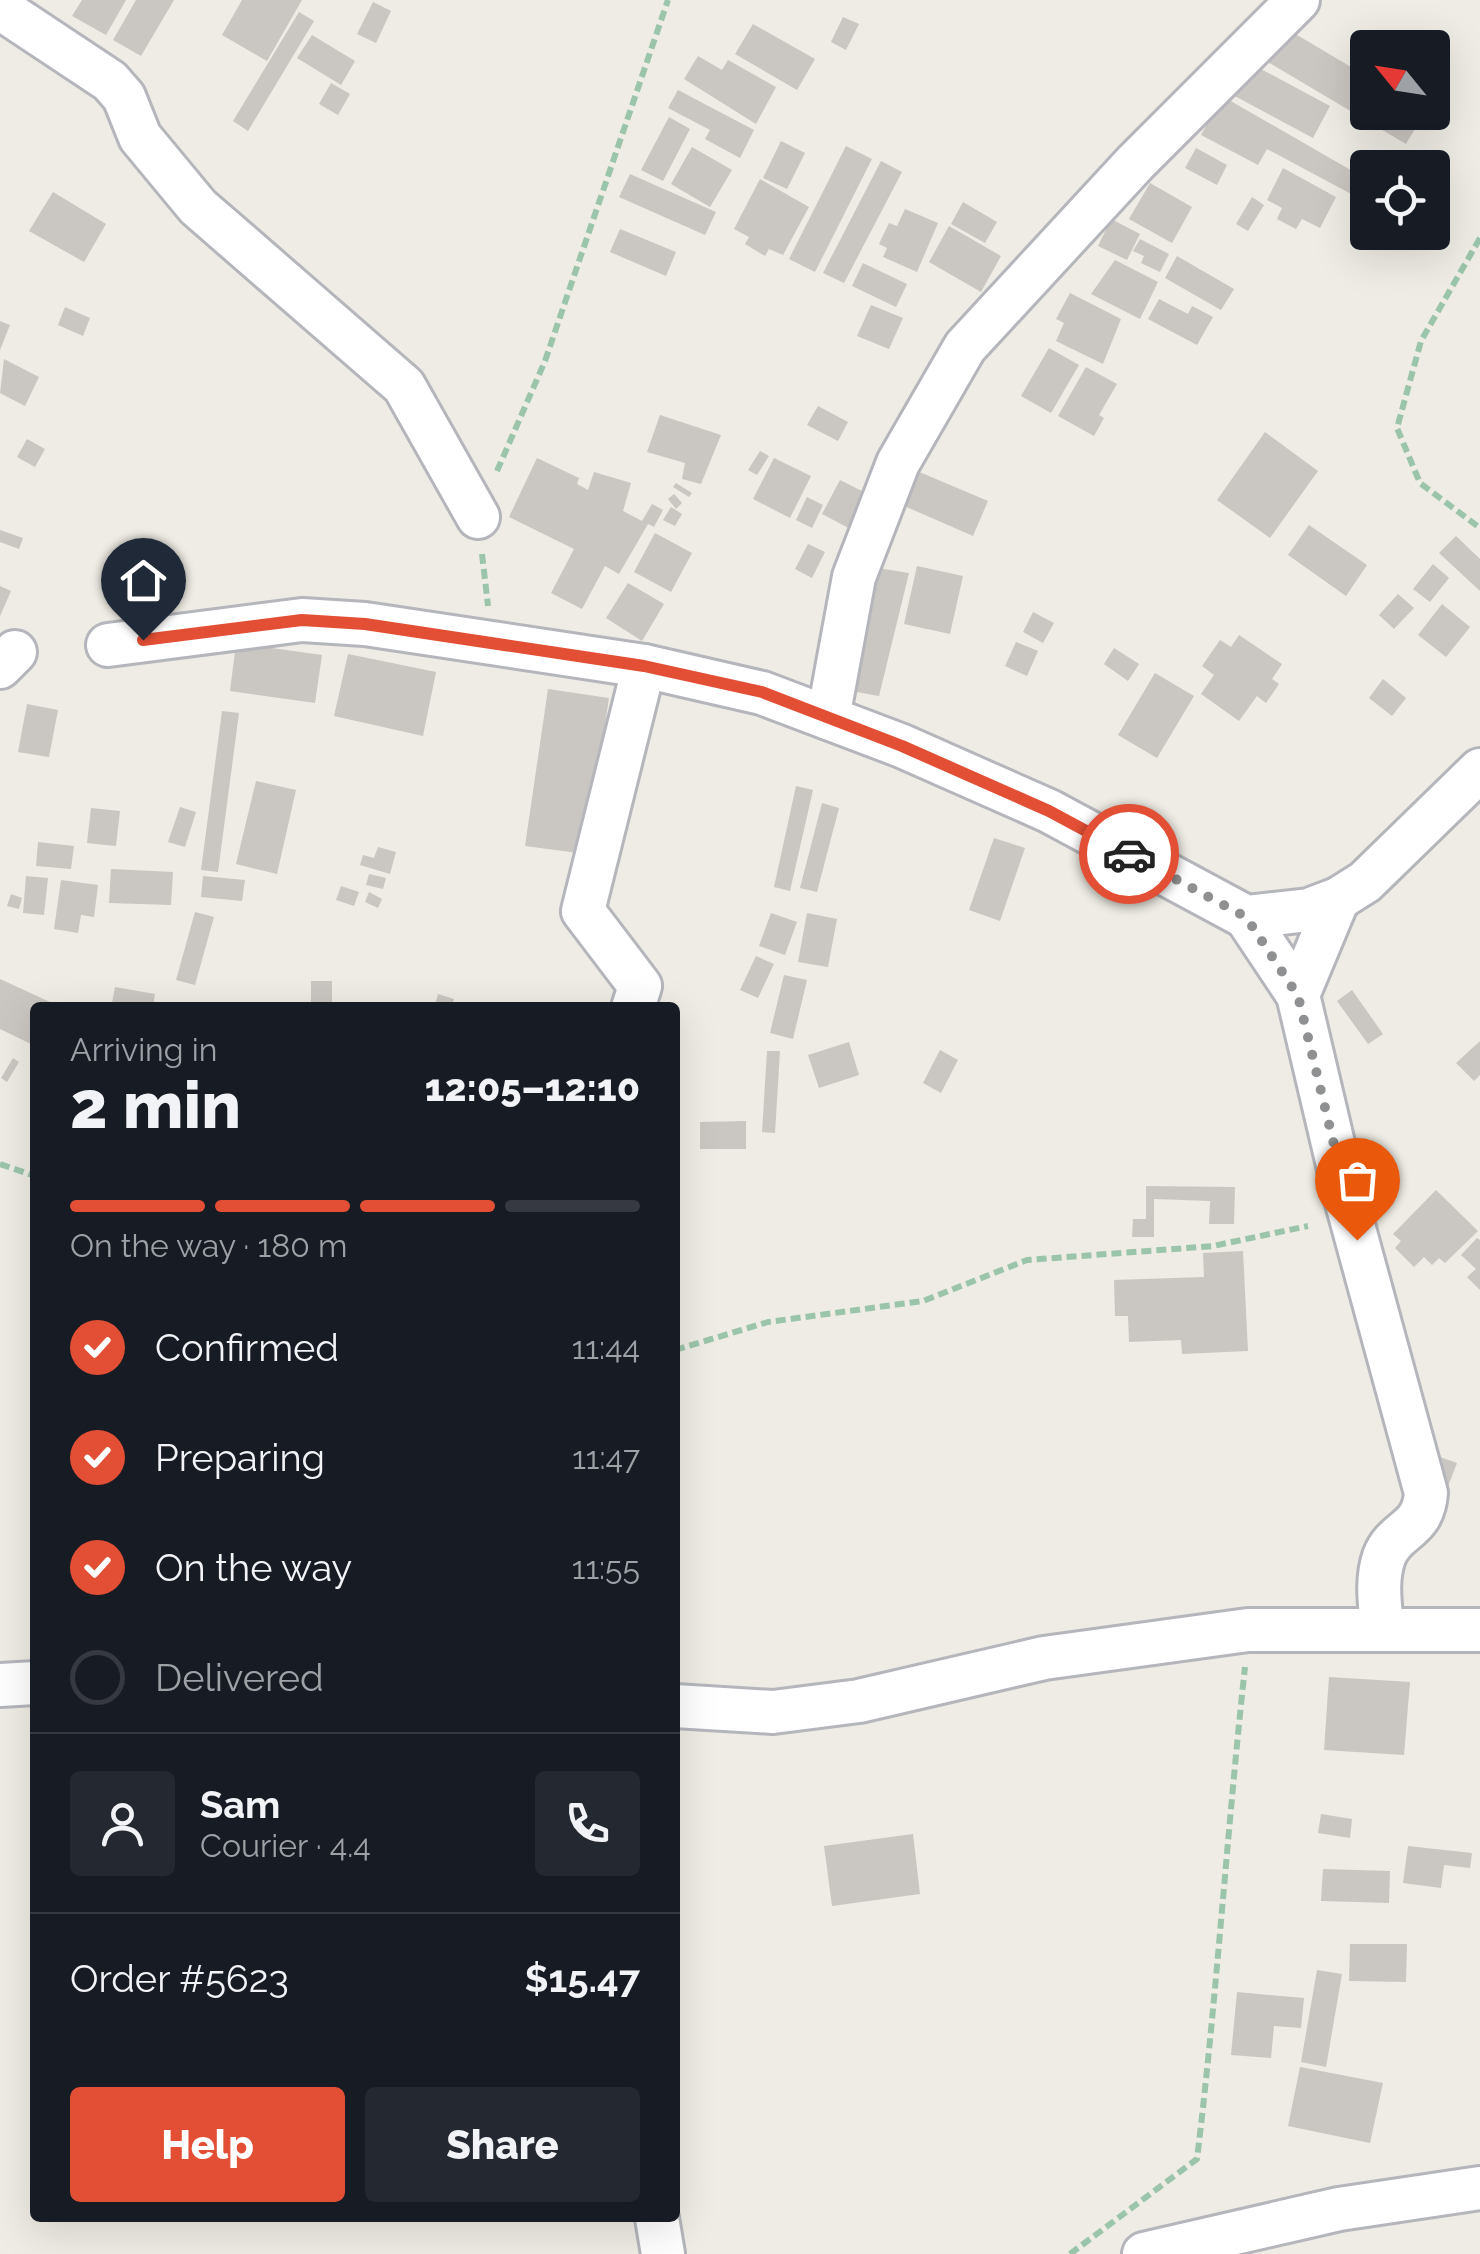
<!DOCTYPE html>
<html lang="en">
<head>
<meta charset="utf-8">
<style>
	:root { --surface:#171b24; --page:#242831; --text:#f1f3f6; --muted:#9ea1a6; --line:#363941; --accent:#e34f35 }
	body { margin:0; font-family:Raleway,sans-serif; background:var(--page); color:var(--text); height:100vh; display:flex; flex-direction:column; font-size:38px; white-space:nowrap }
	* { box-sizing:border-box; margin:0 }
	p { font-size:32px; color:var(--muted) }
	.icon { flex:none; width:55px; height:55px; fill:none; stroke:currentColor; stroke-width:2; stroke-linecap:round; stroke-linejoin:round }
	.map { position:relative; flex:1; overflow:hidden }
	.drawer { position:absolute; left:30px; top:1002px; width:650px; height:1220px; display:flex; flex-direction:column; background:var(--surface); border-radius:10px; box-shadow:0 10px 40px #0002 }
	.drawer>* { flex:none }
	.needle { width:65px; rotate:300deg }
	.tools { position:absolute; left:1350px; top:30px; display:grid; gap:20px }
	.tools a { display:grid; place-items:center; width:100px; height:100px; border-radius:10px; background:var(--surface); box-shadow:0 10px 40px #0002; font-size:50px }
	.pin { position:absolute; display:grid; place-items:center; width:85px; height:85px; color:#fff; margin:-102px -42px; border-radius:50% 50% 50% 0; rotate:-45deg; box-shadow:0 0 10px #0007 }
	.pin .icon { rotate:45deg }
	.courier { position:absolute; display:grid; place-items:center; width:100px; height:100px; margin:-50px; border:8px solid #e34f35; border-radius:50%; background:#fff; color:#222; box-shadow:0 2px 12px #0007 }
	.overview em { font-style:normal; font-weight:800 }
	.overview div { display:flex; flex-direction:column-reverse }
	.overview { display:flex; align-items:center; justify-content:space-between; height:170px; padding:0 40px }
	h1 { font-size:65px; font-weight:800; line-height:75px }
	.bar { display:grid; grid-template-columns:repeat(4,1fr); gap:15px 10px; align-content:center; height:120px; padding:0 40px }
	.bar i { height:12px; border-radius:8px; background:var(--line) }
	.bar .selected { background:var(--accent) }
	.bar p { grid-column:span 4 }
	.line { display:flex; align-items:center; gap:25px; padding:0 40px; border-top:2px solid var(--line) }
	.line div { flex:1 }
	.round { display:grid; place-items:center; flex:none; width:105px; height:105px; border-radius:10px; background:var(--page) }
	ol { padding:0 40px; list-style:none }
	li { display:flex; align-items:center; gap:30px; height:110px }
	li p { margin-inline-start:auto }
	li .icon { padding:10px; border-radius:50%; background:var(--accent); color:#fff; stroke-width:4 }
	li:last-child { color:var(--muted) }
	li i { width:55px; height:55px; border:5px solid var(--line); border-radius:50% }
	.button { display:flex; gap:20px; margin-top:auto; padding:20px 40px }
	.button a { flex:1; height:115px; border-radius:10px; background:var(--accent); color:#fff; font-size:40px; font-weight:800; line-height:115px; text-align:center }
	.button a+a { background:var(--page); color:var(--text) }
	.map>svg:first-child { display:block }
	.building { fill:#cac6c1 }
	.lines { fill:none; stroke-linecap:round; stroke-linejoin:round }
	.minor-casing { stroke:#b4b6bb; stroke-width:48 }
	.path { stroke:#9bc5aa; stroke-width:6; stroke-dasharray:10 5; stroke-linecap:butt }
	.minor { stroke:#fff; stroke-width:42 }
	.done { stroke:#8f9091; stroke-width:10; stroke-dasharray:0 18 }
	.route { stroke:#e34f35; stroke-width:12 }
</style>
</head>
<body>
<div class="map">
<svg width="1480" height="2254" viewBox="0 0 1480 2254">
	<rect width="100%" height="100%" fill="#eeece4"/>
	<g class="building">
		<path d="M82,0H126L106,35L72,16Z"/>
		<path d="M136,0H174L141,56L113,40Z"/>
		<path d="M242,0H302L267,61L222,35Z"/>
		<path d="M373,2L391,11L376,43L357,34Z"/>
		<path d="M299,12L314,21L248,131L233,121Z"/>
		<path d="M843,17L859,24L846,50L831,42Z"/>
		<path d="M753,24L815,59L797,90L735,54Z"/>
		<path d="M1287,29L1368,77V112H1425L1406,144L1268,62Z"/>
		<path d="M312,35L355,61L341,85L297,58Z"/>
		<path d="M698,56L722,70L728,60L776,87L756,124L684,79Z"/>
		<path d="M1248,62L1330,106L1313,138L1231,94Z"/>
		<path d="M331,83L350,94L338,115L319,104Z"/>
		<path d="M678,90L754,130L740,158L705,139L710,130L668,108Z"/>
		<path d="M1222,96L1368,180V203L1267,149L1258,165L1201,135Z"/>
		<path d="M669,117L690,129L663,181L641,170Z"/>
		<path d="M781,141L805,153L787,189L763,178Z"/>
		<path d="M846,146L872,159L815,272L789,259Z"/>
		<path d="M692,147L732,170L710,207L671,184Z"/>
		<path d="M1196,148L1227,165L1217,185L1185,168Z"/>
		<path d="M881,161L902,172L844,283L823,273Z"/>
		<path d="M1283,168L1336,197L1320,228L1302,219L1296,229L1277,219L1282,208L1267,200Z"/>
		<path d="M630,174L716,212L705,235L619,197Z"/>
		<path d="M760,179L809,207L783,255L769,249L765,256L745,244L749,237L734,229Z"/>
		<path d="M1150,183L1192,207L1172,243L1129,219Z"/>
		<path d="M53,192L106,224L84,262L29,231Z"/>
		<path d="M1252,197L1264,205L1248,231L1236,224Z"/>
		<path d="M963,202L997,222L985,243L951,224Z"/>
		<path d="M905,209L938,223L917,272L883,257L887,248L879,244L889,223L897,226Z"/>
		<path d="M1111,219L1140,234L1127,260L1098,246Z"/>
		<path d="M949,226L1001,256L981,292L929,262Z"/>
		<path d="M620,229L676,252L666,276L610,252Z"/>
		<path d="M1140,239L1169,254L1160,272L1141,263L1144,256L1133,251Z"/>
		<path d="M1177,256L1234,289L1221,310L1165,278Z"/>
		<path d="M1115,260L1158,282L1140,319L1091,294Z"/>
		<path d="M863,263L907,284L896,307L852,286Z"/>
		<path d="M1070,293L1121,319L1103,364L1056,341L1064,323L1056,319Z"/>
		<path d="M1159,299L1188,314L1192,306L1213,317L1197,345L1148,319Z"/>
		<path d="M871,305L903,318L889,349L857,336Z"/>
		<path d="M65,307L90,318L83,336L58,325Z"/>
		<path d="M0,321L10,325L0,350Z"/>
		<path d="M1049,348L1079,365L1051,413L1021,396Z"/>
		<path d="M4,359L39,377L25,406L0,393Z"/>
		<path d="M1086,367L1117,384L1099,415L1104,418L1094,436L1058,416Z"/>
		<path d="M818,406L848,422L838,441L807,425Z"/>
		<path d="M660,415L721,435L701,484L682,479L685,463L647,452Z"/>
		<path d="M1265,432L1318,471L1270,538L1217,500Z"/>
		<path d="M27,439L45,449L35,467L17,457Z"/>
		<path d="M760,451L769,456L757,475L748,470Z"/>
		<path d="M537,458L579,478L577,484L588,490L594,472L631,483L623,511L642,521L652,504L663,510L654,527L648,524L619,574L605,566L582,609L551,593L574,549L509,517Z"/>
		<path d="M774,458L811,476L790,518L753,499Z"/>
		<path d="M917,471L988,501L973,536L902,505Z"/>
		<path d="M840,480L876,498L858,533L822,514Z"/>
		<path d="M676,483L692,493L689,497L673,487Z"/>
		<path d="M674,494L682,503L676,509L668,499Z"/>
		<path d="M807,497L823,505L812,528L796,520Z"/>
		<path d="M671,507L682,514L675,526L663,520Z"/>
		<path d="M1309,525L1367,565L1346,596L1288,555Z"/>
		<path d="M0,530L23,538L19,549L0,542Z"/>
		<path d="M655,533L692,553L671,592L634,572Z"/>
		<path d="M1456,536L1480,559V591L1439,553Z"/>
		<path d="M808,544L825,552L812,578L795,569Z"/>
		<path d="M1433,564L1449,578L1430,602L1413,589Z"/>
		<path d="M917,566L963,576L950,634L904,624Z"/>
		<path d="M871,567L909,573L879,696L851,691Z"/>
		<path d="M628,583L664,604L642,641L606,618Z"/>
		<path d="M0,586L11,591L0,616Z"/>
		<path d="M1398,594L1414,608L1394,629L1379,615Z"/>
		<path d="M1442,604L1470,627L1446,657L1418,635Z"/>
		<path d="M1033,612L1054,623L1043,643L1023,632Z"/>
		<path d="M1239,635L1282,664L1272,679L1279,684L1266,703L1257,696L1239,721L1201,694L1214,675L1202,666L1220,640L1231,647Z"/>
		<path d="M1016,642L1038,651L1027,676L1005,666Z"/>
		<path d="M236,643L322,655L315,703L230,691Z"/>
		<path d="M1114,648L1139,664L1128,681L1104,664Z"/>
		<path d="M348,654L436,672L423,736L334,716Z"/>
		<path d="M1155,673L1194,696L1157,758L1118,735Z"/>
		<path d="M1383,679L1406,698L1392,716L1369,698Z"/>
		<path d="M548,689L609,698L586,854L525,846Z"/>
		<path d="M27,704L58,710L49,757L18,752Z"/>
		<path d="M222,711L239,713L218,872L201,870Z"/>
		<path d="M256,781L296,790L277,874L236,864Z"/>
		<path d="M796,786L813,790L790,891L774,887Z"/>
		<path d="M822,803L839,808L817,892L800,888Z"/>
		<path d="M180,807L196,812L185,847L168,842Z"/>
		<path d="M91,808L120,811L116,846L87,843Z"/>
		<path d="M994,838L1025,848L1000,921L969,910Z"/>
		<path d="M38,842L74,846L71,869L36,866Z"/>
		<path d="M378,847L396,852L390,874L360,865L363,855L374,858Z"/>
		<path d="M111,869L173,872L171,905L109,903Z"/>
		<path d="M369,874L386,878L383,889L366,885Z"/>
		<path d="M26,876L48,878L44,915L23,913Z"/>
		<path d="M203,876L245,880L242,901L201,897Z"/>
		<path d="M61,880L98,885L94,917L81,915L78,933L54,929Z"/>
		<path d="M341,886L359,892L354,906L336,900Z"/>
		<path d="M369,892L382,899L378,908L365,902Z"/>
		<path d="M11,894L22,898L19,909L7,906Z"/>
		<path d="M195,912L214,917L195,985L176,980Z"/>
		<path d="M771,913L797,922L785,955L759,946Z"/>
		<path d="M807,913L837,919L828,967L798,962Z"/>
		<path d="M756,956L774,964L758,998L740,990Z"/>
		<path d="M784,975L807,980L793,1039L770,1033Z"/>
		<path d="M0,979L50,1002L48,1008H35L31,1044L0,1029Z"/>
		<rect x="311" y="981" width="21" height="24"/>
		<path d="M115,987L155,994L153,1008H111Z"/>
		<path d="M1352,990L1383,1034L1368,1044L1337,1001Z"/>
		<path d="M438,994L454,999L451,1008H434Z"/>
		<path d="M1480,1041V1075L1474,1081L1456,1063Z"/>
		<path d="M849,1042L859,1075L819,1088L808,1055Z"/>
		<path d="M940,1050L958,1060L941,1093L923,1083Z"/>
		<path d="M767,1051H780L775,1133L762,1132Z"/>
		<path d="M13,1058L19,1062L7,1082L1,1078Z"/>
		<path d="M746,1121V1149H700V1122Z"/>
		<path d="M1146,1186L1235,1187L1234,1224H1209L1210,1201L1154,1199V1237H1132L1133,1219H1146Z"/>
		<path d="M1436,1190L1478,1231L1445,1263L1439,1258L1432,1265L1424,1257L1414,1267L1395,1248L1401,1241L1393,1234Z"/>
		<path d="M1477,1238L1480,1240V1290L1467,1277L1476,1269L1461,1255Z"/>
		<path d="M1243,1251L1248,1351L1182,1354L1181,1340L1129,1342L1128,1316H1115L1114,1280L1204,1277L1203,1253Z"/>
		<path d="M1437,1456L1457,1463L1447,1489L1428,1482Z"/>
		<path d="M1329,1677L1410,1682L1404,1755L1324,1750Z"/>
		<path d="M1321,1814L1352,1819L1350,1838L1318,1833Z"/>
		<path d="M913,1834L920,1894L832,1906L824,1846Z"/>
		<path d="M1408,1846L1472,1853L1470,1868L1444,1865L1441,1888L1403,1883Z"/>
		<path d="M1323,1869L1390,1871L1389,1903L1321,1901Z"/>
		<path d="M1350,1944H1407L1406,1982L1349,1981Z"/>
		<path d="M1317,1970L1342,1974L1326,2067L1301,2062Z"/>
		<path d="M1237,1992L1304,1998L1301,2028L1274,2026L1271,2058L1231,2055Z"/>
		<path d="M1300,2067L1383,2083L1370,2143L1288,2126Z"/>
	</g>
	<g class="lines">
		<g class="minor-casing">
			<g id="minor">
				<path d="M0,8L110,81L124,97L140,137L198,207L404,386L478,517"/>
				<path d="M108,645L302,620L365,624L644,666L762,693L902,746L1049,811L1246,917L1309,910L1338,899L1365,882L1480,770"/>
				<path d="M0,667L15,652"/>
				<path d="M828,718L854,577L898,463L965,347L1135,163L1298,0"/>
				<path d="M1246,917L1298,995L1347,1203L1426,1493C1423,1532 1395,1528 1384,1557C1376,1580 1380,1604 1382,1628"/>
				<path d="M1298,995L1338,899"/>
				<path d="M633,1008L640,986L583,911L644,666"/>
				<path d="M0,1685L35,1683"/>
				<path d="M675,1706L773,1712L859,1701L1044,1658L1248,1630H1480"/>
				<path d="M657,2218L663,2254"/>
				<path d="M1144,2254L1339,2209L1480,2188"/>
			</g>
		</g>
		<g class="path">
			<path d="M1480,238L1421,341L1397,428L1420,483L1480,528"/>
			<path d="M497,471L545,361L668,0"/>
			<path d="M482,554L488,606"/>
			<path d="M0,1164L35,1176"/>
			<path d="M675,1350L768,1322L923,1301L1027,1260L1213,1246L1308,1226"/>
			<path d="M1070,2254L1197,2159C1217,1995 1227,1831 1245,1667"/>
		</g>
		<use href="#minor" class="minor"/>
	</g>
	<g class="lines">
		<path class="done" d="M1129,854L1246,917L1298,996L1357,1240"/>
		<path class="route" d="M143,640L302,620L365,624L644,666L762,692L902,746L1049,811L1129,854"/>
	</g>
</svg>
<div class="tools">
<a><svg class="needle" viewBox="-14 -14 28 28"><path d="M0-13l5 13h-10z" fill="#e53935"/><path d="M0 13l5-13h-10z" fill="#9ea1a6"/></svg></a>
<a><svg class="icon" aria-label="locate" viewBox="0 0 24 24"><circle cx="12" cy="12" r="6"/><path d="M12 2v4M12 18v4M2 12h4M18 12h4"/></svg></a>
</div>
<div class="pin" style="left:1357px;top:1240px;background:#ea580c"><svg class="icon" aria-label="bag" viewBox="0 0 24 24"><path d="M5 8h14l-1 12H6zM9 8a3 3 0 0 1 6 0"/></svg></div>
<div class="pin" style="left:143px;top:640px;background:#1f2937"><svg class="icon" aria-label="home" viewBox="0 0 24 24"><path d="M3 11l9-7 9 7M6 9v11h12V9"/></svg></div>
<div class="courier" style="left:1129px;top:854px"><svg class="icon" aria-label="car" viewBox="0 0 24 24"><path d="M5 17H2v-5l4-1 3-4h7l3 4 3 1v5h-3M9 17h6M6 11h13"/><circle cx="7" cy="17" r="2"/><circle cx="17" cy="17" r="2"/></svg></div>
<section class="drawer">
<div class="overview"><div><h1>2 min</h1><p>Arriving in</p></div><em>12:05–12:10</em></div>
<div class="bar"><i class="selected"></i><i class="selected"></i><i class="selected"></i><i></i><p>On the way · 180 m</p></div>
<ol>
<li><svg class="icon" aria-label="check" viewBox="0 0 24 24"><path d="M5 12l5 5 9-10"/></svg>Confirmed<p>11:44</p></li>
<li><svg class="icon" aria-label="check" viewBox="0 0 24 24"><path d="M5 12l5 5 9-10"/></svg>Preparing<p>11:47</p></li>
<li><svg class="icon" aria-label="check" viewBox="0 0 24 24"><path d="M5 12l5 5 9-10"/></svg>On the way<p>11:55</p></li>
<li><i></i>Delivered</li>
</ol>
<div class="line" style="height:180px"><a class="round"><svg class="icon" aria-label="person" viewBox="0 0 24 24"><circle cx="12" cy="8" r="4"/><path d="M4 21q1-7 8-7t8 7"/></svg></a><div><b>Sam</b><p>Courier · 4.4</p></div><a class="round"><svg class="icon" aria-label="phone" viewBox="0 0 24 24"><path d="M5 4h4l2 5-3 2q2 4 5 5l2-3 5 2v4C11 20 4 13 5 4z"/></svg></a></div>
<div class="line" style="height:130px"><div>Order #5623</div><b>$15.47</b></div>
<div class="button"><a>Help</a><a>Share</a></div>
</section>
</div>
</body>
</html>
